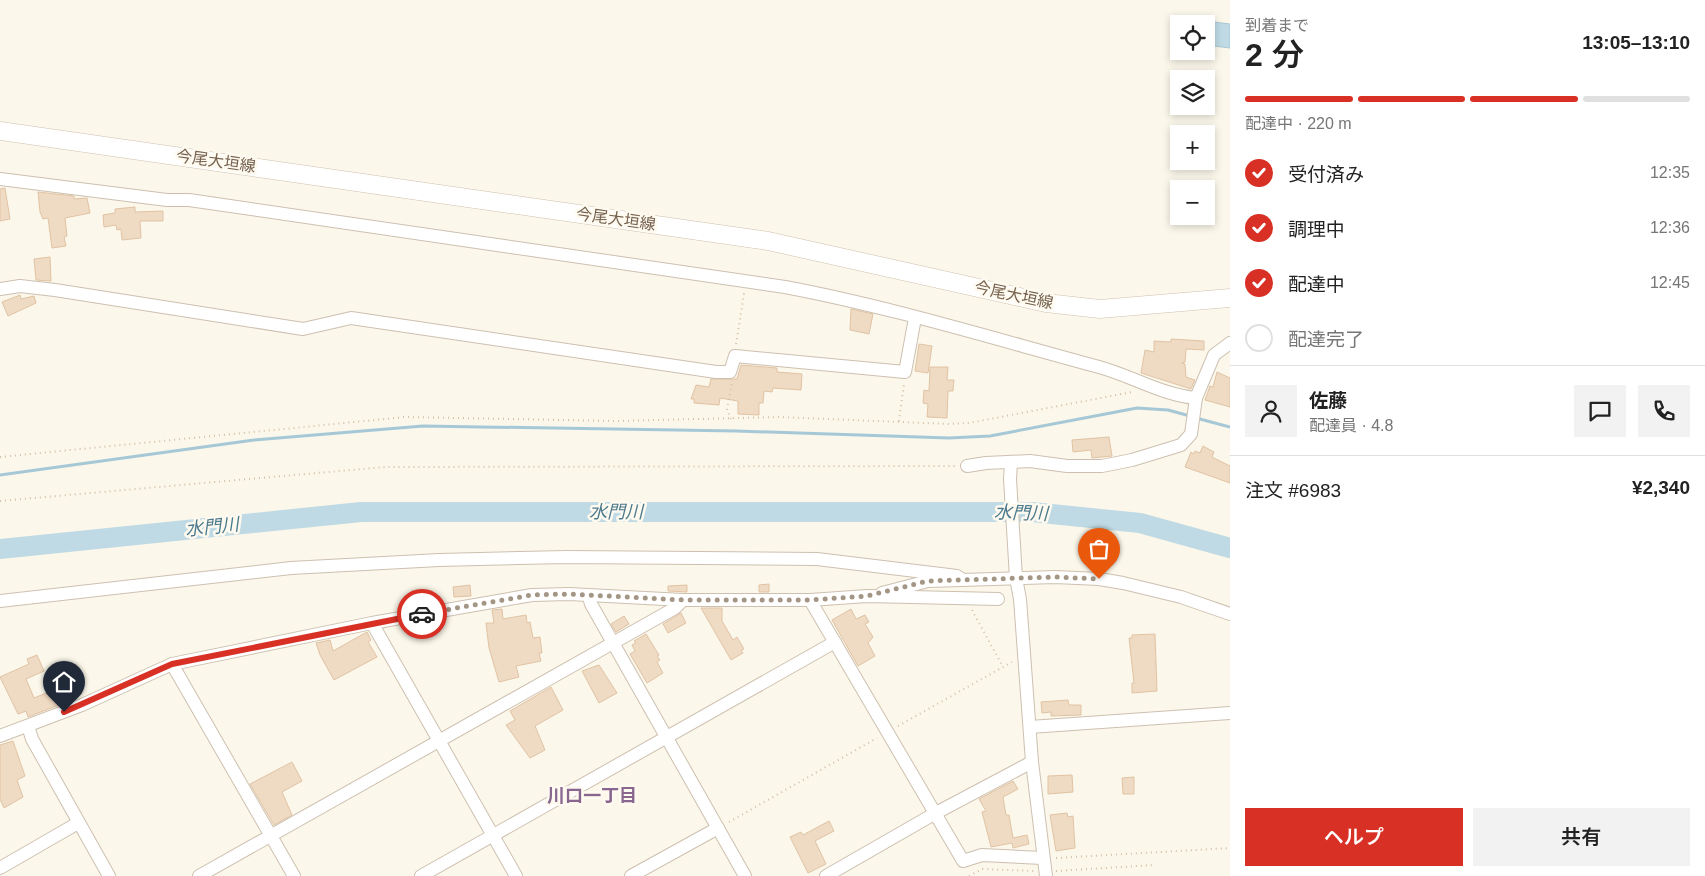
<!DOCTYPE html>
<html lang="ja">
<head>
<meta charset="utf-8">
<style>
	:root { --surface:#fff; --page:#f2f2f2; --text:#222; --muted:#767676; --line:#e0e0e0; --accent:#d93025 }
	body { margin:0; font-family:Helvetica,"Noto Sans JP",sans-serif; background:var(--page); color:var(--text); height:100vh; display:flex; flex-direction:column; font-size:19px; white-space:nowrap }
	* { box-sizing:border-box; margin:0 }
	p { font-size:16px; color:var(--muted) }
	.icon { flex:none; width:28px; height:28px; fill:none; stroke:currentColor; stroke-width:2; stroke-linecap:round; stroke-linejoin:round }
	.map { position:relative; flex:1; overflow:hidden }
	.side { display:flex; flex-direction:column; background:var(--surface); width:475px }
	.side>* { flex:none }
	.fabs { position:absolute; left:1170px; top:15px; display:grid; gap:10px }
	.fabs a { display:grid; place-items:center; width:45px; height:45px; border-radius:0px; background:var(--surface); box-shadow:0 2px 8px #0003; font-size:25px }
	.pin { position:absolute; display:grid; place-items:center; width:42px; height:42px; color:#fff; margin:-51px -21px; border-radius:50% 50% 50% 0; rotate:-45deg; box-shadow:0 0 5px #0007 }
	.pin .icon { rotate:45deg }
	.courier { position:absolute; display:grid; place-items:center; width:50px; height:50px; margin:-25px; border:4px solid #d93025; border-radius:50%; background:#fff; color:#222; box-shadow:0 1px 6px #0007 }
	.summary em { font-style:normal; font-weight:600 }
	.summary div { display:flex; flex-direction:column-reverse }
	.summary { display:flex; align-items:center; justify-content:space-between; height:85px; padding:0 15px }
	h1 { font-size:32px; font-weight:600; line-height:38px }
	.bar { display:grid; grid-template-columns:repeat(4,1fr); gap:8px 5px; align-content:center; height:60px; padding:0 15px }
	.bar i { height:6px; border-radius:4px; background:var(--line) }
	.bar .selected { background:var(--accent) }
	.bar p { grid-column:span 4 }
	.line { display:flex; align-items:center; gap:12px; padding:0 15px; border-top:1px solid var(--line) }
	.line div { flex:1 }
	.round { display:grid; place-items:center; flex:none; width:52px; height:52px; border-radius:0px; background:var(--page) }
	ol { padding:0 15px; list-style:none }
	li { display:flex; align-items:center; gap:15px; height:55px }
	li p { margin-inline-start:auto }
	li .icon { padding:5px; border-radius:50%; background:var(--accent); color:#fff; stroke-width:4 }
	li:last-child { color:var(--muted) }
	li i { width:28px; height:28px; border:2px solid var(--line); border-radius:50% }
	.primary-button { display:flex; gap:10px; margin-top:auto; padding:10px 15px }
	.primary-button a { flex:1; height:58px; border-radius:0px; background:var(--accent); color:#fff; font-size:20px; font-weight:600; line-height:58px; text-align:center }
	.primary-button a+a { background:var(--page); color:var(--text) }
	main { display:flex; flex:1; min-height:0 }
	.map>svg:first-child { display:block }
	.water { fill:#bfdae4; stroke:#a6c8d6 }
	.lines { fill:none; stroke-linecap:round; stroke-linejoin:round }
	.stream { stroke:#a6c8d6; stroke-width:3 }
	.river { stroke:#bfdae4; stroke-width:20 }
	.building { fill:#efdac3; stroke:#e1c3a4 }
	.street-casing { stroke:#cdc0b0; stroke-width:14 }
	.secondary-casing { stroke:#d0c1ae; stroke-width:19 }
	.path { stroke:#d5bea6; stroke-width:2; stroke-dasharray:1 4; stroke-linecap:butt }
	.street { stroke:#fff; stroke-width:12 }
	.secondary { stroke:#fff; stroke-width:18 }
	.done { stroke:#a49685; stroke-width:5; stroke-dasharray:0 9 }
	.route { stroke:#d93025; stroke-width:6 }
	.labels { text-anchor:middle; dominant-baseline:central; stroke-width:5; stroke-linejoin:round; paint-order:stroke }
	.street-label { font-size:16px; fill:#75614e; stroke:#fefaf0 }
	.water-label { font-size:18px; font-style:italic; fill:#4c7a8d; stroke:#fefaf0 }
	.neighbourhood-label { font-size:18px; font-weight:bold; fill:#886690; stroke:#fefaf0 }
</style>
</head>
<body>
<main>
<div class="map">
<svg width="1230" height="876" viewBox="0 0 1230 876">
	<rect width="100%" height="100%" fill="#fbf7ea"/>
	<path class="water" d="M1180,18L1230,24V48L1206,45V24H1185Z"/>
	<g class="lines">
		<g class="stream">
			<path d="M1196,418L1230,427"/>
			<path d="M0,475L254,440L423,426L736,431L949,438L990,436L1137,408L1168,410L1190,416"/>
		</g>
		<path class="river" d="M0,549L361,512H1032L1140,523L1230,548"/>
	</g>
	<g class="building">
		<path d="M5,188L10,219L0,221V189Z"/>
		<path d="M38,192L74,196V199L87,198L90,213L65,218L67,236L64,237L66,246L52,248L48,218L43,219L40,212Z"/>
		<path d="M135,207V212L163,211V221H140L141,238L122,240L121,229L117,230L116,225L104,227L103,215L115,213V209Z"/>
		<path d="M50,257L51,281L36,280L34,259Z"/>
		<path d="M20,295L21,299L34,296L36,303L8,316L2,302Z"/>
		<path d="M851,309L873,314L869,334L850,330Z"/>
		<path d="M1171,339L1204,341V350L1186,349L1185,362L1182,363L1185,364L1186,377L1195,380L1191,389L1141,373L1145,350L1154,352V341L1171,342Z"/>
		<path d="M919,344L932,346L928,373L915,371Z"/>
		<path d="M741,365L777,368V372L802,374L801,390L773,388L772,392L764,391L763,403H759V415L738,414V401L720,398L719,405L694,403V399H691L696,385L709,387L711,379H737Z"/>
		<path d="M930,367H948L947,380H954L953,391H948L947,418L927,417L928,404L923,403L924,390L929,391Z"/>
		<path d="M1217,372L1230,378V407L1205,400L1210,386L1213,387Z"/>
		<path d="M1109,437L1112,456L1092,458L1091,450L1073,452L1072,440Z"/>
		<path d="M1203,446L1214,452L1212,457L1230,466V483L1185,467L1191,452L1194,454L1195,451L1200,453Z"/>
		<path d="M769,584V592H759V585Z"/>
		<path d="M470,585L471,596L454,597L453,587Z"/>
		<path d="M687,585V592L668,591V586Z"/>
		<path d="M701,608H722V621L733,640L737,637L744,649L741,650L743,653L731,660Z"/>
		<path d="M502,609L503,619L526,615L527,623L530,622L533,638L540,637L542,653H539L541,661L516,666L519,677L499,682L489,648L486,623H494L492,610Z"/>
		<path d="M851,609L856,619L865,615L869,622L865,624L873,637L868,643L875,656L858,666L832,620Z"/>
		<path d="M681,613L686,623L668,633L663,624Z"/>
		<path d="M624,616L629,624L616,632L611,624Z"/>
		<path d="M367,632L371,640L368,642L377,657L334,680L320,655L316,643L330,640L333,651Z"/>
		<path d="M646,634L659,655L657,656L660,660L657,662L663,673L647,683L630,654L635,651L632,645L636,643L634,641Z"/>
		<path d="M1155,634L1157,691L1132,693V683H1134L1129,638H1132V635Z"/>
		<path d="M37,655L44,671L26,679L34,698L68,684L74,699L28,717L26,711L18,714L0,677L29,664L27,659Z"/>
		<path d="M599,665L617,693L599,703L582,671Z"/>
		<path d="M551,687L563,710L535,726L545,750L530,758L506,725L515,720L510,711Z"/>
		<path d="M1068,700L1069,705H1081V715L1051,716V712L1042,713L1041,702Z"/>
		<path d="M13,741L25,776L17,780L23,797L4,808L0,799V745Z"/>
		<path d="M292,762L302,781L282,792L292,815L274,825L250,784Z"/>
		<path d="M1072,775L1073,792L1048,794V776Z"/>
		<path d="M1134,777V794H1123L1122,778Z"/>
		<path d="M1013,781L1018,789L1003,797L1006,815H1009L1013,838L1027,835L1029,844L1013,848L1012,843L991,847L982,812L986,811L979,799Z"/>
		<path d="M1067,813L1068,817L1073,816L1075,848L1056,851L1050,815Z"/>
		<path d="M829,821L834,831L815,841L826,864L808,873L790,837L801,832L803,835Z"/>
	</g>
	<g class="lines">
		<g class="street-casing">
			<g id="street">
				<path d="M0,179L167,200H189L785,287C891,307 995,339 1099,367C1132,376 1162,395 1196,398"/>
				<path d="M0,289L20,286L55,290L303,329L351,318L716,372H730L735,356L905,372L915,318"/>
				<path d="M1011,463L1010,479L1016,578L1020,599L1032,762L1046,876"/>
				<path d="M967,466L986,463L1030,461L1067,466H1102L1132,460L1181,445L1191,434L1196,398L1214,355L1230,343"/>
				<path d="M882,593L928,581L1055,577L1099,579L1123,583L1181,597L1230,614"/>
				<path d="M589,597L591,604L745,876"/>
				<path d="M810,600L963,861L982,855L1043,858"/>
				<path d="M0,601L291,568L439,560L566,557L817,559L957,576L963,580"/>
				<path d="M372,623L516,876"/>
				<path d="M172,664L294,876"/>
				<path d="M28,726L32,739L109,876"/>
				<path d="M1030,727L1230,713"/>
				<path d="M0,736L82,705L172,664L372,623L532,595L569,594L683,600H810L867,596L998,599"/>
				<path d="M0,868L78,823"/>
				<path d="M199,876L675,608L683,600"/>
				<path d="M421,876L835,642"/>
				<path d="M631,876L718,828"/>
				<path d="M826,876L934,814L1032,762"/>
			</g>
		</g>
		<g class="secondary-casing">
			<path id="secondary" d="M0,131L768,241L1046,303L1100,309L1230,298"/>
		</g>
		<g class="path">
			<path d="M736,344L744,294H746"/>
			<path d="M731,419L727,410L732,383"/>
			<path d="M899,421L904,384"/>
			<path d="M0,457L405,417L617,421L779,417L950,424L969,423L1132,392"/>
			<path d="M0,501L385,467L955,466"/>
			<path d="M972,610L1003,667"/>
			<path d="M898,726L1012,662"/>
			<path d="M729,822L877,738"/>
			<path d="M1056,858L1230,848"/>
			<path d="M1056,871L1154,865"/>
			<path d="M969,876L982,869L1034,871"/>
		</g>
		<use href="#street" class="street"/>
		<use href="#secondary" class="secondary"/>
	</g>
	<g class="lines">
		<path class="done" d="M422,614L532,595L569,594L684,600H810L867,596L928,581L1055,577L1099,579"/>
		<path class="route" d="M64,712L172,664L422,614"/>
	</g>
	<g class="labels">
		<g class="street-label">
			<text transform="translate(216 161) rotate(8)">今尾大垣線</text>
			<text transform="translate(616 219) rotate(8)">今尾大垣線</text>
			<text transform="translate(1014 295) rotate(12)">今尾大垣線</text>
		</g>
		<g class="water-label">
			<text x="616" y="512">水門川</text>
			<text transform="translate(1021 513) rotate(2)">水門川</text>
			<text transform="translate(212 527) rotate(-6)">水門川</text>
		</g>
		<g class="neighbourhood-label">
			<text x="592" y="796">川口一丁目</text>
		</g>
	</g>
</svg>
<div class="fabs">
<a><svg class="icon" aria-label="locate" viewBox="0 0 24 24"><circle cx="12" cy="12" r="6"/><path d="M12 2v4M12 18v4M2 12h4M18 12h4"/></svg></a>
<a><svg class="icon" aria-label="layers" viewBox="0 0 24 24"><path d="M12 4l9 5-9 5-9-5zM3 14l9 5 9-5"/></svg></a>
<a>+</a>
<a>−</a>
</div>
<div class="pin" style="left:1099px;top:579px;background:#ea580c"><svg class="icon" aria-label="bag" viewBox="0 0 24 24"><path d="M5 8h14l-1 12H6zM9 8a3 3 0 0 1 6 0"/></svg></div>
<div class="pin" style="left:64px;top:712px;background:#1f2937"><svg class="icon" aria-label="home" viewBox="0 0 24 24"><path d="M3 11l9-7 9 7M6 9v11h12V9"/></svg></div>
<div class="courier" style="left:422px;top:614px"><svg class="icon" aria-label="car" viewBox="0 0 24 24"><path d="M5 17H2v-5l4-1 3-4h7l3 4 3 1v5h-3M9 17h6M6 11h13"/><circle cx="7" cy="17" r="2"/><circle cx="17" cy="17" r="2"/></svg></div>
</div>
<section class="side">
<div class="summary"><div><h1>2 分</h1><p>到着まで</p></div><em>13:05–13:10</em></div>
<div class="bar"><i class="selected"></i><i class="selected"></i><i class="selected"></i><i></i><p>配達中 · 220 m</p></div>
<ol>
<li><svg class="icon" aria-label="check" viewBox="0 0 24 24"><path d="M5 12l5 5 9-10"/></svg>受付済み<p>12:35</p></li>
<li><svg class="icon" aria-label="check" viewBox="0 0 24 24"><path d="M5 12l5 5 9-10"/></svg>調理中<p>12:36</p></li>
<li><svg class="icon" aria-label="check" viewBox="0 0 24 24"><path d="M5 12l5 5 9-10"/></svg>配達中<p>12:45</p></li>
<li><i></i>配達完了</li>
</ol>
<div class="line" style="height:90px"><a class="round"><svg class="icon" aria-label="person" viewBox="0 0 24 24"><circle cx="12" cy="8" r="4"/><path d="M4 21q1-7 8-7t8 7"/></svg></a><div><b>佐藤</b><p>配達員 · 4.8</p></div><a class="round"><svg class="icon" aria-label="chat" viewBox="0 0 24 24"><path d="M4 5h16v11H9l-5 4z"/></svg></a><a class="round"><svg class="icon" aria-label="phone" viewBox="0 0 24 24"><path d="M5 4h4l2 5-3 2q2 4 5 5l2-3 5 2v4C11 20 4 13 5 4z"/></svg></a></div>
<div class="line" style="height:65px"><div>注文 #6983</div><b>¥2,340</b></div>
<div class="primary-button"><a>ヘルプ</a><a>共有</a></div>
</section>
</main>
</body>
</html>
